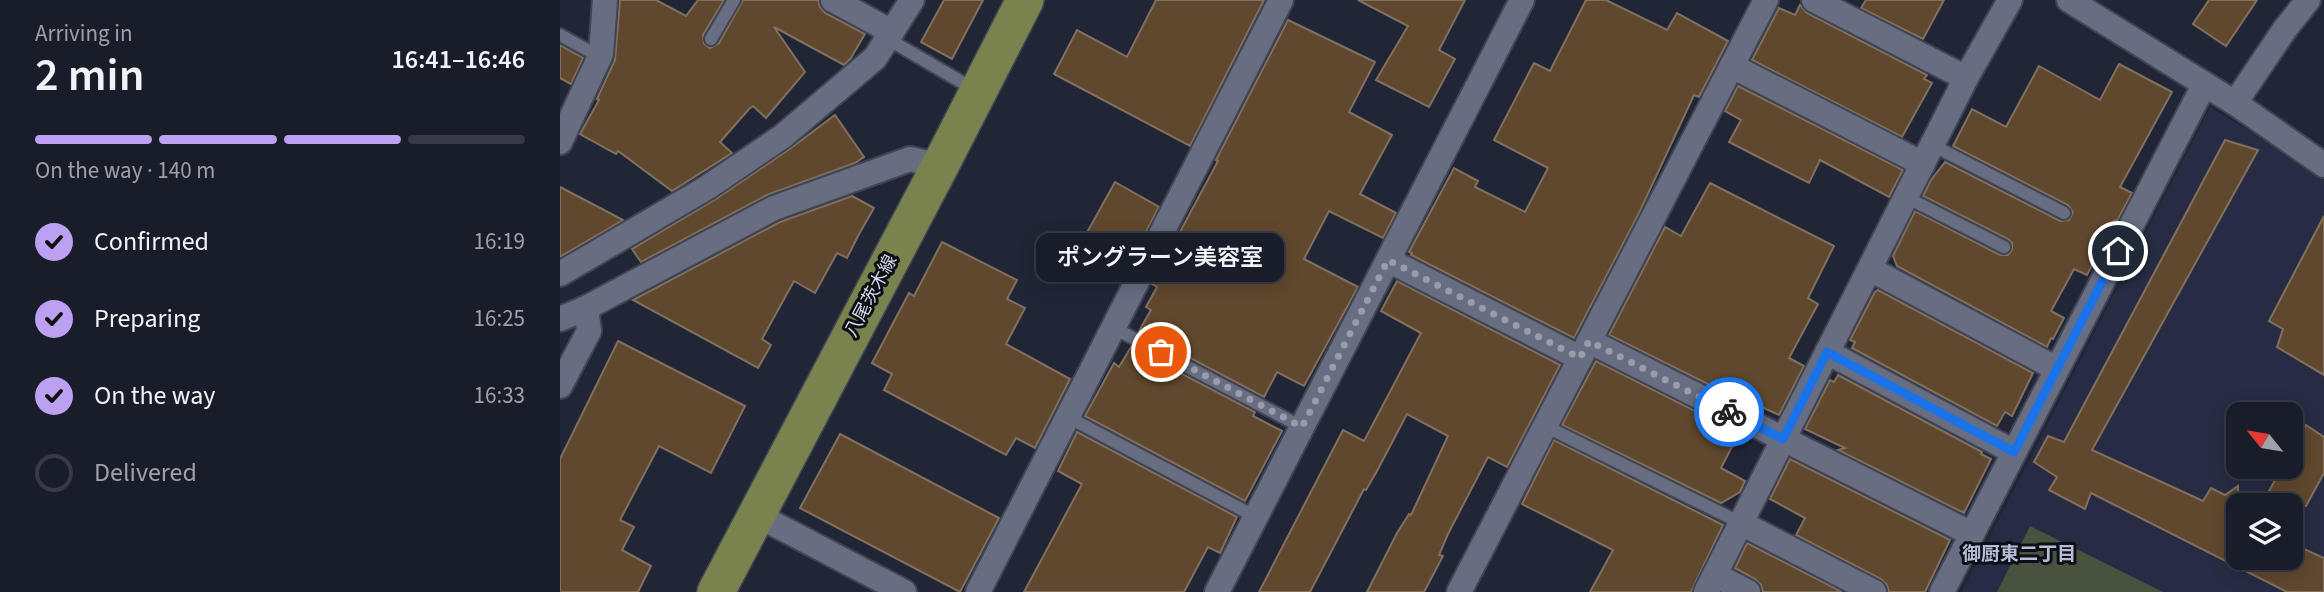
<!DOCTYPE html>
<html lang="en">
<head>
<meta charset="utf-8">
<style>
	:root { --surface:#191c29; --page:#222531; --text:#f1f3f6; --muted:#9fa1a8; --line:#373a46; --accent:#bca0f2 }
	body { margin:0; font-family:"Source Sans 3","Noto Sans JP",sans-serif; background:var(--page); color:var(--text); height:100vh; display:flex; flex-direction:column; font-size:26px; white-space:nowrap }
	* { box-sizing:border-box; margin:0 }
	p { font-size:23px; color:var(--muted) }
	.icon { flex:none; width:38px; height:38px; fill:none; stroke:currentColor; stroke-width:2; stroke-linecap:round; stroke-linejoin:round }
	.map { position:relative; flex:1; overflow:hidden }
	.sheet { display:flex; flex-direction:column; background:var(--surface); width:560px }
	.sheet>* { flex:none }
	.needle { width:46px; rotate:300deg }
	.buttons { position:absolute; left:1666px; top:402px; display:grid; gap:14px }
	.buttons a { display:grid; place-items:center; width:77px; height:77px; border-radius:14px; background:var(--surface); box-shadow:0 4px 18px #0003,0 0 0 2px var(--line); font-size:35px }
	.pin { position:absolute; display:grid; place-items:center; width:60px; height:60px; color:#fff; margin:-30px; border:4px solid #fff; border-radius:50%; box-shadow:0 2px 7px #0007 }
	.courier { position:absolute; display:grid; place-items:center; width:70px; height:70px; margin:-35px; border:5px solid #1a73e8; border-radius:50%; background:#fff; color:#222; box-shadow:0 2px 9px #0007 }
	.bubble { position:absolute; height:49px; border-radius:14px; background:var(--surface); box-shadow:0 4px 18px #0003,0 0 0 2px var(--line); font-size:23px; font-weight:600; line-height:49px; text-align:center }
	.overview em { font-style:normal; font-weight:600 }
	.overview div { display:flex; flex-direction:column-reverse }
	.overview { display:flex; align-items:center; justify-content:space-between; height:119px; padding:0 35px }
	h1 { font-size:46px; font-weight:600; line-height:52px }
	.bar { display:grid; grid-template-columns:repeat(4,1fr); gap:10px 7px; align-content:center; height:84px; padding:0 35px }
	.bar i { height:9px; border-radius:5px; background:var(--line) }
	.bar .current { background:var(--accent) }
	.bar p { grid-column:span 4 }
	ol { padding:0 35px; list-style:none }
	li { display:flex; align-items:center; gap:21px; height:77px }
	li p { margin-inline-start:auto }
	li .icon { padding:7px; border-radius:50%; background:var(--accent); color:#111; stroke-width:4 }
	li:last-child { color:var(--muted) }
	li i { width:38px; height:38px; border:4px solid var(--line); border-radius:50% }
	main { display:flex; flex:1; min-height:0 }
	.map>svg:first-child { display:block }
	.built { fill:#272c44; fill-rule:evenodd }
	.green { fill:#48523f }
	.building { fill:#60482e; stroke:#81705f; stroke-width:2 }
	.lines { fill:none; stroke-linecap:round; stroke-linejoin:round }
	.lane-casing { stroke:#414453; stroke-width:16 }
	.street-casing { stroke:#414453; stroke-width:28 }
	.primary-casing { stroke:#414453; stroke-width:40 }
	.lane { stroke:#686e82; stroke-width:12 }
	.street { stroke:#686e82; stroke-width:24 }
	.primary { stroke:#7a824d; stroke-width:37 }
	.done { stroke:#999caa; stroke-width:7; stroke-dasharray:0 12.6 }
	.route { stroke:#1a73e8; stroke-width:9 }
	.labels { text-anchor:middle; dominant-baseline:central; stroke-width:6; stroke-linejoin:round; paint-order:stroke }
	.street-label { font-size:18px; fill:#d9dce8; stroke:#0d0f17 }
	.neighbourhood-label { font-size:19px; font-weight:bold; fill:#b7bdd4; stroke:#0d0f17 }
</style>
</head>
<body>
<main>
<section class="sheet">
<div class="overview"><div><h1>2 min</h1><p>Arriving in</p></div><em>16:41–16:46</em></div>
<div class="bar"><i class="current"></i><i class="current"></i><i class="current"></i><i></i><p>On the way · 140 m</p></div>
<ol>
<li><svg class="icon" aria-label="check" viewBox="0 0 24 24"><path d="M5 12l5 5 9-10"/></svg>Confirmed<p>16:19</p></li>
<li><svg class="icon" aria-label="check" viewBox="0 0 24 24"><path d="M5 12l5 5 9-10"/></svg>Preparing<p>16:25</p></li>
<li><svg class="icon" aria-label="check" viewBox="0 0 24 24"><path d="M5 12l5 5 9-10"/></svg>On the way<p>16:33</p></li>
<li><i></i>Delivered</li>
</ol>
</section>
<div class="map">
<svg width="1764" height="592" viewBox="0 0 1764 592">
	<rect width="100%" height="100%" fill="#212637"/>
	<path class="built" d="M1650,107L1764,177V592H1402ZM1678,415H1731V467H1678ZM1678,506H1731V558H1678Z"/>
	<path class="green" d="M1470,526L1603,592H1437Z"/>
	<g class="building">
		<path d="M60,0H96L126,16L138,0H164L143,35L144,44L150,48L159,43L183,0H258L260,7L265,13L305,34L291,58L284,65L214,27L245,72L206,118L193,106L189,109L160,142L172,153L112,191L58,151L56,154L20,134L39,100L37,99L55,60Z"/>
		<path d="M384,0H423L392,59L361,42Z"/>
		<path d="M596,0H704L630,146L494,74L517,30L567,57Z"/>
		<path d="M798,0H905L879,50L895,59L869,107L816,80L848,26Z"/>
		<path d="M1026,0H1046L1107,30L1117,13L1168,41L1139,97L1134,95L1079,213L1014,338L851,255L852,253L849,252L894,168L918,181L915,187L965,212L988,168L934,140L974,63L990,71Z"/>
		<path d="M1306,0H1384L1363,39L1301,8Z"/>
		<path d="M1649,0H1697L1666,46L1633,24Z"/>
		<path d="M1240,5L1247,13L1367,75L1364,79L1372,83L1342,137L1192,60L1219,8L1235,15Z"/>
		<path d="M728,20L815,62L789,112L832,135L800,194L836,213L823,238L769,211L744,259L798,287L744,386L717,372L704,397L579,331L591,310L586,307L597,287L592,284L658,161L656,160Z"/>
		<path d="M0,45L23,58L11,84L0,78Z"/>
		<path d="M1559,64L1612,92L1560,187L1572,193L1557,221L1555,220L1527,275L1514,269L1491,311L1504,318L1493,339L1491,338L1487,347L1337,266L1333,256L1355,211L1440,255H1448L1452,250V243L1448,239L1363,196L1371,180L1385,162L1500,221L1509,220L1513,212L1508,205L1393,146L1412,109L1446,127L1479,66L1540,100Z"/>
		<path d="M1178,86L1343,170L1329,197L1260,160L1249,183L1169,142L1181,120L1165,111Z"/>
		<path d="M275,115L304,157L295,163L207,195L81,262L72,249L156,199L231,148Z"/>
		<path d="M1665,140L1698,150L1532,450L1643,501L1651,488L1665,495L1678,486V558H1731V543L1764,558V592H1727L1531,493L1525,509L1489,490L1497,477L1474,462L1488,436L1504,442Z"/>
		<path d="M555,182L599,207L566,270L520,245Z"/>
		<path d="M1150,183L1274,246L1248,298L1258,304L1229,358L1244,366L1219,415L1193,403L1192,406L1049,335L1105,227L1121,236Z"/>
		<path d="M0,187L44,210L63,220L0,257Z"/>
		<path d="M292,196L314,208L298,236L287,258L277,253L255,293L234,281L202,339L211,345L198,368L73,300L220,222Z"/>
		<path d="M1764,216V375L1717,347L1723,329L1709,321Z"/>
		<path d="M382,242L457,280L447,299L465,308L446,344L510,379L475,448L456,438L446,455L324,390L332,374L312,363L349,293L354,296Z"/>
		<path d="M837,281L1000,365L947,467L928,457L888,534L879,555L883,556L864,592H807L837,533L849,514L851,515L888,436L847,414L817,471L806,490L804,489L750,592H699L783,430L804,441L861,333L821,311Z"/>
		<path d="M1318,290L1473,373L1452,416L1445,412L1437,426L1292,348L1295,342L1290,340L1315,292Z"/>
		<path d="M58,341L185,406L151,473L99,446L60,520L74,527L62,550L91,566L78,592H0V459Z"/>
		<path d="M571,347L695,412L693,416L722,431L685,501L525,416L554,363L559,367Z"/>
		<path d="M1036,361L1179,433L1161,468L1185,481L1180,492L1161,503L1002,425Z"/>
		<path d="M1278,375L1422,452L1421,454L1431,459L1404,513L1278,450L1285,448L1245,429L1270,380L1274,382Z"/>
		<path d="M1746,425L1764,437V473L1746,506H1701L1722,467H1731V452Z"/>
		<path d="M517,432L677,517L660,553L648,547L624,592H464L522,484L498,471Z"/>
		<path d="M280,434L439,518L400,592L240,508Z"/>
		<path d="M994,440L1163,525L1131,592H1030L1053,550L962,504Z"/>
		<path d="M1230,459L1390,540L1365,592H1329L1327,585L1321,579L1236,535L1245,518L1210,499Z"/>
		<path d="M1187,543L1282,592H1203L1201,585L1195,579L1175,568Z"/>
	</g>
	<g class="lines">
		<g class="lane-casing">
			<g id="lane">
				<path d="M0,35L40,57"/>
				<path d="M151,39L174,0"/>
				<path d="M328,39L415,90"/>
				<path d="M1372,145L1504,213"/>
				<path d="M1346,197L1444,247"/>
				<path d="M554,328L742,427"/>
				<path d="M508,417L696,517"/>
				<path d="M985,426L1181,523"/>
			</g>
		</g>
		<g class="street-casing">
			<g id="street">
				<path d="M273,0L332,32"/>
				<path d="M1254,0L1406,78"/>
				<path d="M1509,0L1675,103L1764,165"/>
				<path d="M1172,66L1363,164"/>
				<path d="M1675,103L1725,29L1748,0"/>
				<path d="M0,142L41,54L45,0"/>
				<path d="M828,260L1020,358"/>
				<path d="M1310,269L1497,369"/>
				<path d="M0,274L148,187L223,136L315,58L352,0"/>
				<path d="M0,319L26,308L214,208L350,159L380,166"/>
				<path d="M1029,341L1412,534"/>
				<path d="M1267,352L1454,452"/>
				<path d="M0,386L29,331L26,308"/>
				<path d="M195,514L344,592"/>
				<path d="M1181,523L1314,592"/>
				<path d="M1155,575L1188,592"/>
				<path d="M418,592L721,0"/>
				<path d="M657,592L962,0"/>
				<path d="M899,592L1206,0"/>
				<path d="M1146,592L1406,78L1450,0"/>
				<path d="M1382,592L1644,85"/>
			</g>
		</g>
		<g class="primary-casing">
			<path id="primary" d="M156,592L380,166L465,0"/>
		</g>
		<use href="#lane" class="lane"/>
		<use href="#street" class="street"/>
		<use href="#primary" class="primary"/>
	</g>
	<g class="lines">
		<path class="done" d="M601,352L742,427L828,260L1020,358L1029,341L1169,412"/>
		<path class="route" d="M1169,412L1223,439L1267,352L1454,452L1558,251"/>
	</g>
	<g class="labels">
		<g class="street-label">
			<text transform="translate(311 296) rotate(-62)">八尾茨木線</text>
		</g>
		<g class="neighbourhood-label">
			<text x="1459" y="554">御厨東二丁目</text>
		</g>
	</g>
</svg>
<div class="buttons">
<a><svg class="needle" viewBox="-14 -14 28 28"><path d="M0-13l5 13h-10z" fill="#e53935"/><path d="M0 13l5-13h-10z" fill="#9fa1a8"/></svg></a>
<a><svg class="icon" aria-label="layers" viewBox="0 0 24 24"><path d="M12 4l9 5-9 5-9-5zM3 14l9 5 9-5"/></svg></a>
</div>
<div class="pin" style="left:601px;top:352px;background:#ea580c"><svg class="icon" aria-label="bag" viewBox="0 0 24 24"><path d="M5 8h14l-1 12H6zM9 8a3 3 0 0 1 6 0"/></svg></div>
<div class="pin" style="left:1558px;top:251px;background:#1f2937"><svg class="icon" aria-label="home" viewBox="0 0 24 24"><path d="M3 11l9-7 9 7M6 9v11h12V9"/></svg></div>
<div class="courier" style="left:1169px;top:412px"><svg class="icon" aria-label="bike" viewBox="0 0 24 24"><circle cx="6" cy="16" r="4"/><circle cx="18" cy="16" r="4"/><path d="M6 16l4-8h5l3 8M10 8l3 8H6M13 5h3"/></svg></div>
<div class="bubble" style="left:476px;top:233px;width:248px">ポングラーン美容室</div>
</div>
</main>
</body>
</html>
